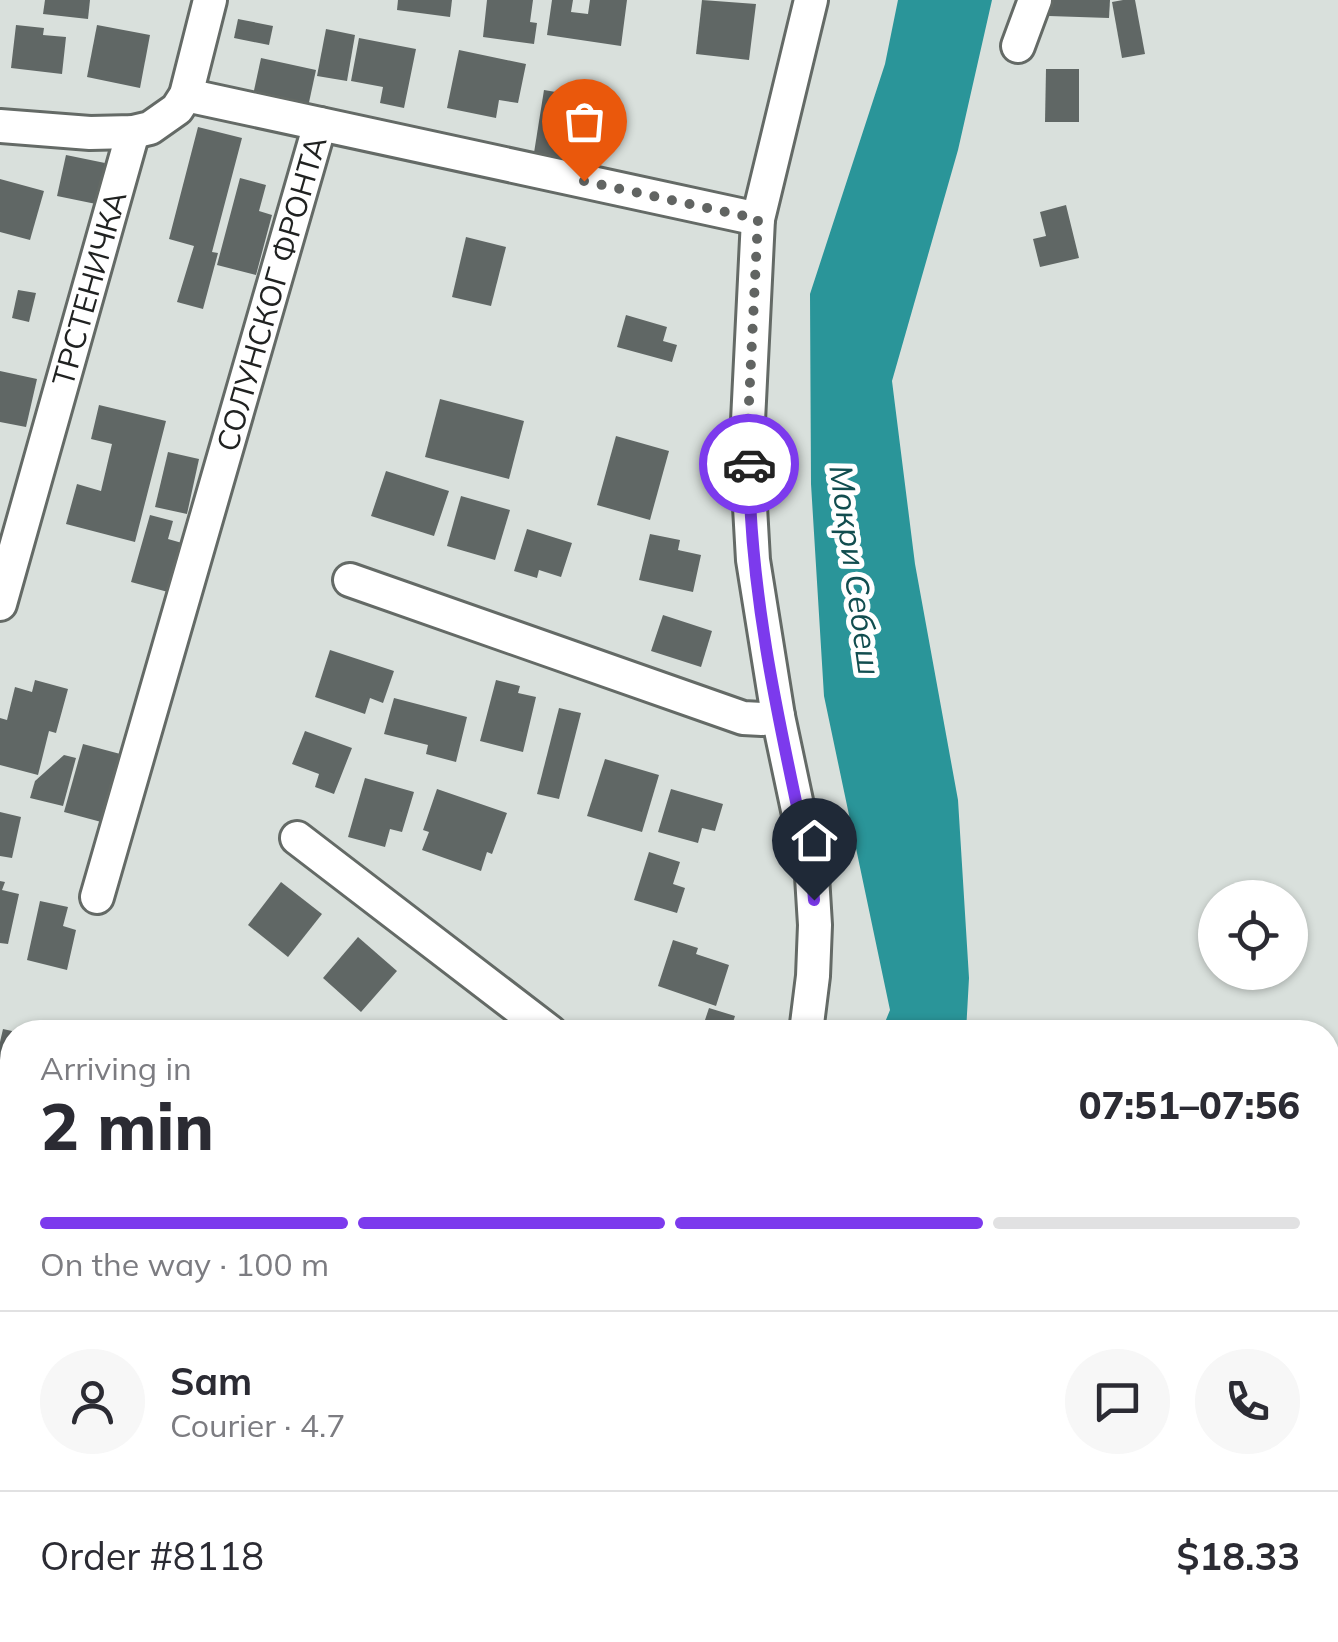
<!DOCTYPE html>
<html lang="en">
<head>
<meta charset="utf-8">
<style>
	:root { --surface:#fff; --page:#f7f7f7; --text:#2b2b33; --muted:#7c7c81; --line:#e1e1e2; --accent:#7c3aed }
	body { margin:0; font-family:Mulish,sans-serif; background:var(--page); color:var(--text); height:100vh; display:flex; flex-direction:column; font-size:38px; white-space:nowrap }
	* { box-sizing:border-box; margin:0 }
	p { font-size:32px; color:var(--muted) }
	.icon { flex:none; width:55px; height:55px; fill:none; stroke:currentColor; stroke-width:2; stroke-linecap:round; stroke-linejoin:round }
	.map { position:relative; flex:1; overflow:hidden }
	.sheet { position:absolute; left:0px; top:1020px; width:1340px; height:622px; display:flex; flex-direction:column; background:var(--surface); border-radius:40px 40px 0 0; box-shadow:0 2px 8px #0004 }
	.sheet>* { flex:none }
	.controls { position:absolute; left:1198px; top:880px; display:grid; gap:20px }
	.controls a { display:grid; place-items:center; width:110px; height:110px; border-radius:50%; background:var(--surface); box-shadow:0 2px 8px #0004; font-size:50px }
	.pin { position:absolute; display:grid; place-items:center; width:85px; height:85px; color:#fff; margin:-102px -42px; border-radius:50% 50% 50% 0; rotate:-45deg; box-shadow:0 0 10px #0007 }
	.pin .icon { rotate:45deg }
	.courier { position:absolute; display:grid; place-items:center; width:100px; height:100px; margin:-50px; border:8px solid #7c3aed; border-radius:50%; background:#fff; color:#222; box-shadow:0 2px 12px #0007 }
	.head em { font-style:normal; font-weight:800 }
	.head div { display:flex; flex-direction:column-reverse }
	.head { display:flex; align-items:center; justify-content:space-between; height:170px; padding:0 40px }
	h1 { font-size:65px; font-weight:800; line-height:75px }
	.bar { display:grid; grid-template-columns:repeat(4,1fr); gap:15px 10px; align-content:center; height:120px; padding:0 40px }
	.bar i { height:12px; border-radius:8px; background:var(--line) }
	.bar .active { background:var(--accent) }
	.bar p { grid-column:span 4 }
	.line { display:flex; align-items:center; gap:25px; padding:0 40px; border-top:2px solid var(--line) }
	.line div { flex:1 }
	.round { display:grid; place-items:center; flex:none; width:105px; height:105px; border-radius:52px; background:var(--page) }
	.map>svg:first-child { display:block }
	.water { fill:#2a9599 }
	.building { fill:#606765 }
	.lines { fill:none; stroke-linecap:round; stroke-linejoin:round }
	.minor-casing { stroke:#646a66; stroke-width:38 }
	.minor { stroke:#fff; stroke-width:32 }
	.done { stroke:#616462; stroke-width:10; stroke-dasharray:0 18 }
	.route { stroke:#7c3aed; stroke-width:12 }
	.labels { text-anchor:middle; dominant-baseline:central; stroke-width:10; stroke-linejoin:round; paint-order:stroke }
	.street-label { font-size:30px; fill:#202221; stroke:#fff }
	.water-label { font-size:32px; font-style:italic; fill:#114d4f; stroke:#fff }
</style>
</head>
<body>
<div class="map">
<svg width="1338" height="1642" viewBox="0 0 1338 1642">
	<rect width="100%" height="100%" fill="#d9e0dc"/>
	<g class="water">
		<path d="M898,0H992L958,150L892,381L915,564L958,800L969,978L966,1032H881L890,1010L824,696L811,484L810,294L885,64Z"/>
		<path d="M533,1630H648L642,1642H526Z"/>
	</g>
	<g class="building">
		<path d="M45,0H90L88,19L43,14Z"/>
		<path d="M398,0H452L450,17L397,10Z"/>
		<path d="M487,0H533L530,22L537,23L534,44L483,37Z"/>
		<path d="M552,0H573L571,12L588,14L590,0H627L621,46L547,35Z"/>
		<path d="M702,0L756,4L749,60L696,54Z"/>
		<path d="M1050,0H1110L1109,18L1049,16Z"/>
		<path d="M1123,0H1135L1145,54L1122,58L1112,2Z"/>
		<path d="M238,19L273,26L269,45L234,38Z"/>
		<path d="M16,25L44,28L43,35L66,37L62,74L11,68Z"/>
		<path d="M97,25L150,35L140,88L87,77Z"/>
		<path d="M326,29L355,35L347,81L317,76Z"/>
		<path d="M359,38L416,49L404,108L380,103L383,87L351,81Z"/>
		<path d="M459,50L526,64L518,103L499,100L496,118L447,108Z"/>
		<path d="M261,58L316,70L308,107L253,95Z"/>
		<path d="M1046,69H1079V122H1045Z"/>
		<path d="M544,90L585,97L573,166L533,159Z"/>
		<path d="M198,127L242,138L212,252L218,253L203,309L177,302L194,246L169,239Z"/>
		<path d="M66,155L105,163L96,204L57,196Z"/>
		<path d="M240,178L266,185L259,211L272,215L256,275L217,265Z"/>
		<path d="M0,179L44,191L30,240L0,232Z"/>
		<path d="M1066,205L1079,258L1040,267L1033,239L1046,236L1040,212Z"/>
		<path d="M466,237L506,247L491,306L452,297Z"/>
		<path d="M18,290L36,293L29,322L12,318Z"/>
		<path d="M626,315L667,327L663,341L677,345L672,362L617,347Z"/>
		<path d="M0,371L37,379L26,427L0,422Z"/>
		<path d="M440,399L524,421L509,479L425,457Z"/>
		<path d="M99,405L166,421L135,542L66,524L77,484L101,491L112,444L91,439Z"/>
		<path d="M616,436L669,451L650,520L597,505Z"/>
		<path d="M168,452L199,459L187,514L155,507Z"/>
		<path d="M386,471L449,491L434,536L371,516Z"/>
		<path d="M461,496L510,510L495,560L447,546Z"/>
		<path d="M150,515L173,521L168,539L182,543L168,592L131,582Z"/>
		<path d="M527,529L572,543L561,577L539,570L537,578L514,571Z"/>
		<path d="M650,534L680,540L678,550L701,555L693,592L639,580Z"/>
		<path d="M663,615L712,631L701,667L651,651Z"/>
		<path d="M330,650L394,671L383,703L370,698L365,714L315,697Z"/>
		<path d="M35,680L68,689L56,733L49,731L38,775L0,765V718L7,720L15,687L32,692Z"/>
		<path d="M496,680L520,686L518,693L536,697L523,752L480,741Z"/>
		<path d="M394,698L467,717L456,762L426,754L428,745L384,734Z"/>
		<path d="M559,708L581,713L559,799L537,794Z"/>
		<path d="M305,731L352,748L334,794L315,787L319,774L292,764Z"/>
		<path d="M83,744L124,755L105,823L64,812Z"/>
		<path d="M64,755L76,758L63,806L30,798L35,781Z"/>
		<path d="M605,759L659,775L642,832L587,816Z"/>
		<path d="M365,778L414,792L402,832L390,829L385,847L348,837Z"/>
		<path d="M437,789L507,813L492,854L487,852L481,871L422,850L429,832L423,830Z"/>
		<path d="M671,789L723,804L715,831L702,828L698,843L658,832Z"/>
		<path d="M0,812L21,817L12,858L0,856Z"/>
		<path d="M649,852L680,862L673,884L685,888L677,913L634,900Z"/>
		<path d="M0,881L5,882L2,890L19,894L8,944L0,943Z"/>
		<path d="M281,882L322,914L288,957L248,925Z"/>
		<path d="M40,901L68,907L63,926L76,930L67,970L27,960Z"/>
		<path d="M358,937L397,971L361,1012L323,978Z"/>
		<path d="M673,940L698,948L696,954L729,965L716,1006L658,986Z"/>
		<path d="M709,1008L735,1016L730,1032H701Z"/>
		<path d="M3,1029L12,1031V1073L0,1070V1042Z"/>
		<path d="M0,1193L11,1198L0,1224Z"/>
		<path d="M1333,1208L1338,1227V1276L1328,1279V1209Z"/>
		<path d="M1328,1620L1332,1625L1316,1642H1301L1297,1639L1305,1630H1328Z"/>
		<path d="M893,1630H958L953,1642H924Z"/>
	</g>
	<g class="lines">
		<g class="minor-casing">
			<g id="minor">
				<path d="M1018,46L1035,0"/>
				<path d="M186,95L758,219"/>
				<path d="M0,126L90,133L133,132L150,128L177,109L186,95L210,0"/>
				<path d="M350,580L743,718L762,719L778,716"/>
				<path id="s1" d="M0,604L133,132"/>
				<path d="M297,838L550,1032"/>
				<path id="s2" d="M97,897L320,124"/>
				<path d="M806,1032L813,976L815,925L812,876L778,716L753,560L749,489L748,421L758,219L811,0"/>
				<path d="M0,1113L12,1128"/>
				<path d="M1338,1400V1437"/>
				<path d="M1328,1586L1338,1574"/>
				<path d="M421,1630L431,1642"/>
				<path d="M1120,1630L1145,1642"/>
				<path d="M464,1642L471,1630"/>
				<path d="M1275,1642L1286,1630"/>
			</g>
		</g>
		<use href="#minor" class="minor"/>
	</g>
	<g class="lines">
		<path class="done" d="M584,181L758,219L748,422L749,464"/>
		<path class="route" d="M749,464C750,603 783,740 812,876L814,900"/>
	</g>
	<g class="labels">
		<g class="street-label">
			<text stroke="none"><textPath href="#s1" startOffset="328">ТРСТЕНИЧКА</textPath></text>
			<text stroke="none"><textPath href="#s2" startOffset="628">СОЛУНСКОГ ФРОНТА</textPath></text>
		</g>
		<g class="water-label">
			<text transform="translate(856 570) rotate(82)">Мокри Себеш</text>
		</g>
	</g>
</svg>
<div class="controls">
<a><svg class="icon" aria-label="locate" viewBox="0 0 24 24"><circle cx="12" cy="12" r="6"/><path d="M12 2v4M12 18v4M2 12h4M18 12h4"/></svg></a>
</div>
<div class="pin" style="left:584px;top:181px;background:#ea580c"><svg class="icon" aria-label="bag" viewBox="0 0 24 24"><path d="M5 8h14l-1 12H6zM9 8a3 3 0 0 1 6 0"/></svg></div>
<div class="pin" style="left:814px;top:900px;background:#1f2937"><svg class="icon" aria-label="home" viewBox="0 0 24 24"><path d="M3 11l9-7 9 7M6 9v11h12V9"/></svg></div>
<div class="courier" style="left:749px;top:464px"><svg class="icon" aria-label="car" viewBox="0 0 24 24"><path d="M5 17H2v-5l4-1 3-4h7l3 4 3 1v5h-3M9 17h6M6 11h13"/><circle cx="7" cy="17" r="2"/><circle cx="17" cy="17" r="2"/></svg></div>
<section class="sheet">
<div class="head"><div><h1>2 min</h1><p>Arriving in</p></div><em>07:51–07:56</em></div>
<div class="bar"><i class="active"></i><i class="active"></i><i class="active"></i><i></i><p>On the way · 100 m</p></div>
<div class="line" style="height:180px"><a class="round"><svg class="icon" aria-label="person" viewBox="0 0 24 24"><circle cx="12" cy="8" r="4"/><path d="M4 21q1-7 8-7t8 7"/></svg></a><div><b>Sam</b><p>Courier · 4.7</p></div><a class="round"><svg class="icon" aria-label="chat" viewBox="0 0 24 24"><path d="M4 5h16v11H9l-5 4z"/></svg></a><a class="round"><svg class="icon" aria-label="phone" viewBox="0 0 24 24"><path d="M5 4h4l2 5-3 2q2 4 5 5l2-3 5 2v4C11 20 4 13 5 4z"/></svg></a></div>
<div class="line" style="height:130px"><div>Order #8118</div><b>$18.33</b></div>
</section>
</div>
</body>
</html>
